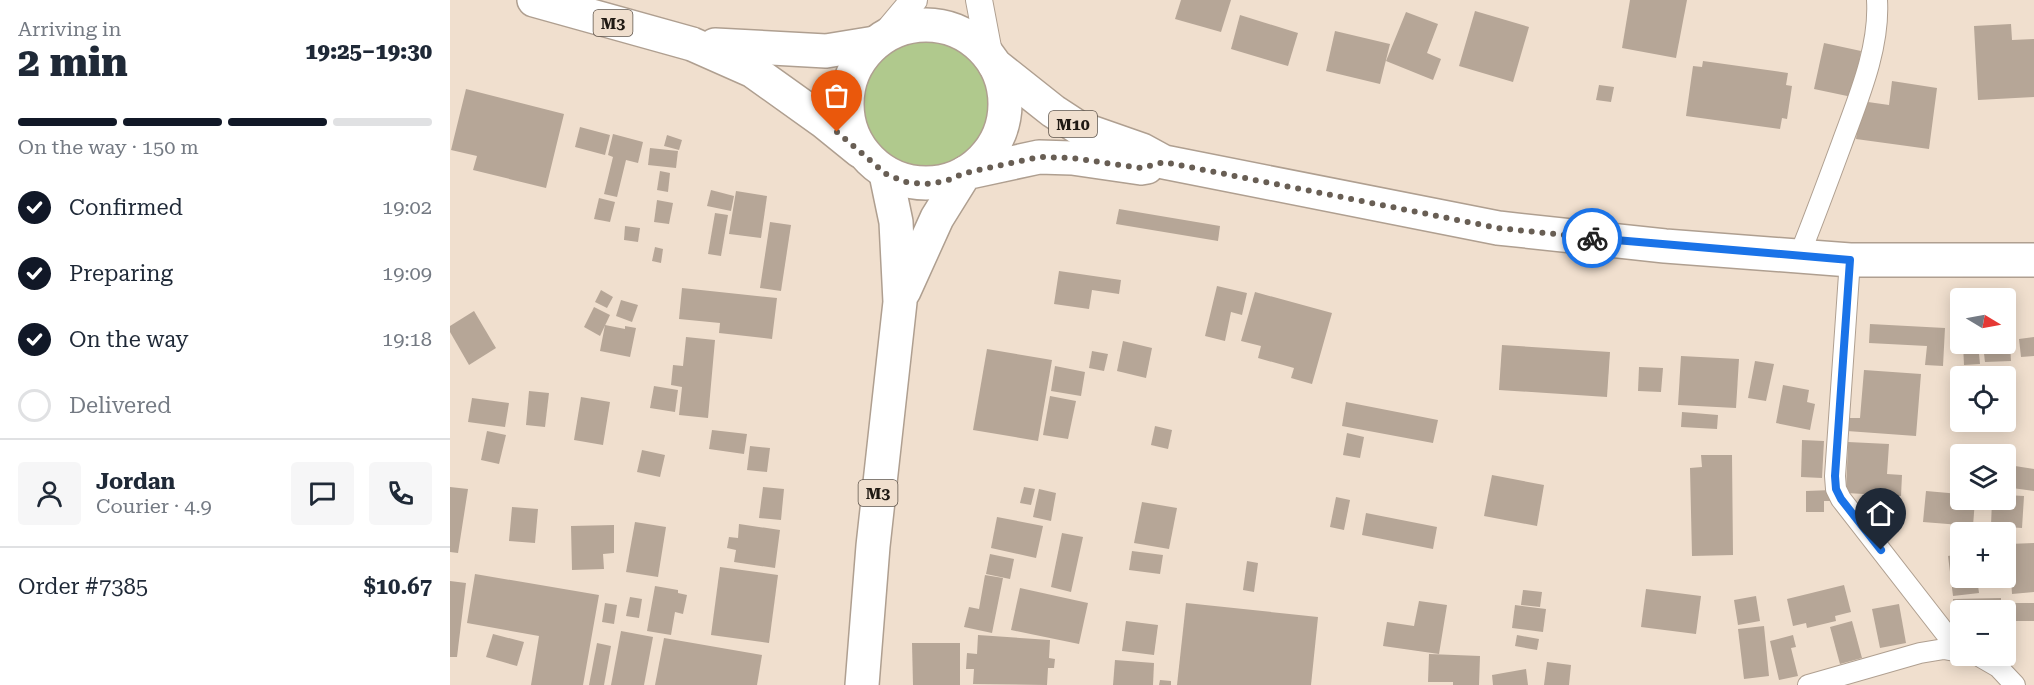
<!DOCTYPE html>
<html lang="en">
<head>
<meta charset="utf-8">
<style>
	:root { --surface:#fff; --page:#f6f6f7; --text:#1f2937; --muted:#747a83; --line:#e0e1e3; --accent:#111827 }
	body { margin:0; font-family:"Roboto Serif",serif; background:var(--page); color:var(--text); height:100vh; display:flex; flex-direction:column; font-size:22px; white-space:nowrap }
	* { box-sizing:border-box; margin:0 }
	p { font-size:20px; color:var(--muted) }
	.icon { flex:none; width:33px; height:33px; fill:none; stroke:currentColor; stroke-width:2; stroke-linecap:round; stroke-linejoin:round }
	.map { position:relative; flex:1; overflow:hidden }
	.side { display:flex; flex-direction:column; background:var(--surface); width:450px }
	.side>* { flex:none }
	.needle { width:39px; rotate:100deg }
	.fabs { position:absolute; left:1500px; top:288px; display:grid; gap:12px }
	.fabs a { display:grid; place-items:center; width:66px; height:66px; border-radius:6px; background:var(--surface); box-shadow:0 3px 15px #0003; font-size:30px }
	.pin { position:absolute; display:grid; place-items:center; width:51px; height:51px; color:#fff; margin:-62px -26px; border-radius:50% 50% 50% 0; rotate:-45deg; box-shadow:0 0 6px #0007 }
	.pin .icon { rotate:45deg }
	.courier { position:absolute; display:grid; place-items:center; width:60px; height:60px; margin:-30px; border:4px solid #1a73e8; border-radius:50%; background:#fff; color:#222; box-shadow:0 2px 8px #0007 }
	.headline em { font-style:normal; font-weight:800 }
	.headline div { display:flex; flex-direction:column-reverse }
	.headline { display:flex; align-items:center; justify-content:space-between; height:102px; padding:0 18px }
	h1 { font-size:39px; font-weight:800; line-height:45px }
	.bar { display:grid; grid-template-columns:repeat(4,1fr); gap:9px 6px; align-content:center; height:72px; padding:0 18px }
	.bar i { height:8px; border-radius:4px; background:var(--line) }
	.bar .active { background:var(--accent) }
	.bar p { grid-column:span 4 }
	.line { display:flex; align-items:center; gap:15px; padding:0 18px; border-top:2px solid var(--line) }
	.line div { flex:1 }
	.round { display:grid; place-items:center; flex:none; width:63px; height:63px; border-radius:6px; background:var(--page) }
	ol { padding:0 18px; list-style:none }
	li { display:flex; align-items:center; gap:18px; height:66px }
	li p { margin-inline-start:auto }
	li .icon { padding:6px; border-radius:50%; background:var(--accent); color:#fff; stroke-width:4 }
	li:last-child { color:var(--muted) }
	li i { width:33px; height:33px; border:3px solid var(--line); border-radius:50% }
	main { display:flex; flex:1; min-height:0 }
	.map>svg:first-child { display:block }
	.green { fill:#b0c98d }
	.building { fill:#b6a697 }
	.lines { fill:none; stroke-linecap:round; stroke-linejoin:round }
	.minor-casing { stroke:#af9f90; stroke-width:22 }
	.tertiary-casing { stroke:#af9f90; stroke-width:28 }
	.trunk-casing { stroke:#af9f90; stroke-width:36 }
	.minor { stroke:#fff; stroke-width:20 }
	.tertiary { stroke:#fff; stroke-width:26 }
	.trunk { stroke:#fff; stroke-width:33 }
	.done { stroke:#685e54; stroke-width:6; stroke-dasharray:0 10.8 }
	.route { stroke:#1a73e8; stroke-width:8 }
	.labels { text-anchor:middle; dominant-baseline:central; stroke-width:6; stroke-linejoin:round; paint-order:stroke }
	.shield { fill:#f0dfce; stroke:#5e544b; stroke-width:1.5 }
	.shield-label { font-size:16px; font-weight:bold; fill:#1f1913 }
</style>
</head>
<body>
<main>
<section class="side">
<div class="headline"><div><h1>2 min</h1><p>Arriving in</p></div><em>19:25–19:30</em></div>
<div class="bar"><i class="active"></i><i class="active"></i><i class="active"></i><i></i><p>On the way · 150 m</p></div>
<ol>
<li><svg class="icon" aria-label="check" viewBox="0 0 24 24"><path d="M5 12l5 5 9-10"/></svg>Confirmed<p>19:02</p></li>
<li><svg class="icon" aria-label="check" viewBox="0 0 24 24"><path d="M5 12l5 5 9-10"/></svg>Preparing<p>19:09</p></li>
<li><svg class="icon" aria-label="check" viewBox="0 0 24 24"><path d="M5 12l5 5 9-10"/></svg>On the way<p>19:18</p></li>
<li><i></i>Delivered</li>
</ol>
<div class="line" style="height:108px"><a class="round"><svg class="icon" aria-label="person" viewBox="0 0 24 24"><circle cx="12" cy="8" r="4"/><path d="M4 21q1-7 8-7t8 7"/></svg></a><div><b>Jordan</b><p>Courier · 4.9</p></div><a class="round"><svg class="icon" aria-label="chat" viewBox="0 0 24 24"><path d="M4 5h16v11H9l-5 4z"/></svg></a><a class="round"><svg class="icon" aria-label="phone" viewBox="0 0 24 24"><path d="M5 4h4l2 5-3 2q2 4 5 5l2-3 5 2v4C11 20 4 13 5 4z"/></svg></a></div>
<div class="line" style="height:78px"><div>Order #7385</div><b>$10.67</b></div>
</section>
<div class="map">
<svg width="1584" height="685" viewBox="0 0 1584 685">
	<rect width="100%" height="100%" fill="#f0dfce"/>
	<circle class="green" cx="477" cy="103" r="68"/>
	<g class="building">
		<path d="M731,0H781L771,32L725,19Z"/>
		<path d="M1180,0H1237L1226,58L1172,48Z"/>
		<path d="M1025,11L1079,27L1063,82L1009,66Z"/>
		<path d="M956,12L988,24L977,53L991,59L983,80L936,61Z"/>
		<path d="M790,15L848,33L838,66L781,49Z"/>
		<path d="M1561,24L1562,40L1584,39V97L1528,100L1524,26Z"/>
		<path d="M885,31L940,44L930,84L876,71Z"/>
		<path d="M1374,43L1411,51L1402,97L1364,89Z"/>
		<path d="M1253,61L1338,73L1336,85L1342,86L1337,119L1332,118L1330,129L1236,116L1243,66L1252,67Z"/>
		<path d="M1442,81L1487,88L1479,149L1406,139L1411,101L1439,105Z"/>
		<path d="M1149,85L1164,87L1161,102L1146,100Z"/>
		<path d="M16,89L114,114L96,188L23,170L27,156L1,150Z"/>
		<path d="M130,127L160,135L155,155L125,147Z"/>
		<path d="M163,134L193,142L188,163L176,160L167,197L154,194L163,157L158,155Z"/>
		<path d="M217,135L232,140L229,150L214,146Z"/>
		<path d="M200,148L228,151L226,168L198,165Z"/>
		<path d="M210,171L220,173L218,192L207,190Z"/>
		<path d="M261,190L284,196L281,211L257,206Z"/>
		<path d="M286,191L317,196L311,238L279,234Z"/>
		<path d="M149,198L165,202L160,222L144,219Z"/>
		<path d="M207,200L223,203L219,224L204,222Z"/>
		<path d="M669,209L770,226L768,241L666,224Z"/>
		<path d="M265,213L278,215L271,256L258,254Z"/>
		<path d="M320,222L341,225L331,291L310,288Z"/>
		<path d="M175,226L190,228L188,242L174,240Z"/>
		<path d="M205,247L213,249L211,263L202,261Z"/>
		<path d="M609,271L671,280L669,294L642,290L639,309L604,304Z"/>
		<path d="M767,286L797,293L792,315L781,312L775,341L755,336Z"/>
		<path d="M232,288L327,298L322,339L269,333L270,323L229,319Z"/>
		<path d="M151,290L163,297L157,308L145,302Z"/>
		<path d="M805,292L882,313L862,384L841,378L844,368L808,358L811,346L791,341Z"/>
		<path d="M171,300L188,305L182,322L166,316Z"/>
		<path d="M144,307L160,315L150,336L134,327Z"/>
		<path d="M24,311L46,348L19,365L0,332V326Z"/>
		<path d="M1420,324L1495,328L1493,366L1475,365L1477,346L1419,343Z"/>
		<path d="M155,325L175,329V326L186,328L180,357L150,351Z"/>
		<path d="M236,337L265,340L258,418L229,415L232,387L221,385L223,365L233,366Z"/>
		<path d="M1584,337V356L1571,357L1569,339Z"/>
		<path d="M673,341L702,348L696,378L667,371Z"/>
		<path d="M1560,343L1561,361L1535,362L1533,345Z"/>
		<path d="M1513,344H1528L1530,364L1514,365Z"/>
		<path d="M1052,345L1160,352L1157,397L1049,390Z"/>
		<path d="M537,349L602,360L588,441L523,430Z"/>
		<path d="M642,351L658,354L654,371L639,368Z"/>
		<path d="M1231,356L1289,359L1286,408L1228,405Z"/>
		<path d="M1305,361L1324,364L1316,401L1298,398Z"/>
		<path d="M605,366L635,372L631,396L601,391Z"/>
		<path d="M1189,367L1213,368L1211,392L1188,391Z"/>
		<path d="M1414,370L1471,374L1466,436L1397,431L1398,418H1410Z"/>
		<path d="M1333,385L1359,390L1357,402L1365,404L1360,430L1326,423Z"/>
		<path d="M204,386L228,390L225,412L200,408Z"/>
		<path d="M79,391L99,393L95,427L76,425Z"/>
		<path d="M600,396L626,401L618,439L593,435Z"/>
		<path d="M131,397L160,402L153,445L124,440Z"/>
		<path d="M22,398L59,403L55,427L18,422Z"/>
		<path d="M896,402L988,420L983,443L892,426Z"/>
		<path d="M1232,412L1268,415L1267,429L1231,427Z"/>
		<path d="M705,426L722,430L718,449L701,445Z"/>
		<path d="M262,430L297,434L294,454L259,449Z"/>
		<path d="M37,431L56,435L49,464L31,460Z"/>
		<path d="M897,433L914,437L910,458L893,455Z"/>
		<path d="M1352,440L1374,441L1372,478L1351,477Z"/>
		<path d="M1398,442L1439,444L1437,474L1452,475L1451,496L1396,493Z"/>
		<path d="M300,446L320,448L317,472L297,470Z"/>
		<path d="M192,450L215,455L210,477L187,472Z"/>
		<path d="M1251,455H1282L1283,555L1242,556L1240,468L1252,467Z"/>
		<path d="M1565,466L1584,469V491L1562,488Z"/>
		<path d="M1042,475L1094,485L1087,526L1034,516Z"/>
		<path d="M0,487L18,489L8,553L0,552Z"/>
		<path d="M313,487L334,489L331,520L309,518Z"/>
		<path d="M574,487L585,489L581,505L570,503Z"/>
		<path d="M589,489L606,493L601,521L583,517Z"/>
		<path d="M1382,490V501H1374V512H1356V491Z"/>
		<path d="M1476,491L1510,494V500H1525L1523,526L1473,522Z"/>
		<path d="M1556,495L1574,496L1572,528L1541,526L1542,500H1556Z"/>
		<path d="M886,497L900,500L894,530L880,527Z"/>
		<path d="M692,502L727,508L719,549L684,543Z"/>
		<path d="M62,507L88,509L85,543L59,541Z"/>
		<path d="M916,513L987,527L983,549L912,535Z"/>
		<path d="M547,517L593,526L586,558L541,548Z"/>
		<path d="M185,522L216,527L208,577L176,572Z"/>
		<path d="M289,524L330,530L325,568L284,562L286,550L277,548L279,537L288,538Z"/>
		<path d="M164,525V553L153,554L154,569L122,570L121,526Z"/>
		<path d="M612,533L633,537L621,592L601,587Z"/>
		<path d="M1584,543V592L1562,594L1559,544Z"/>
		<path d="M682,551L713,555L710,574L679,570Z"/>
		<path d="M540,554L564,559L560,579L536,574Z"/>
		<path d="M1510,554V578H1527L1529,593L1503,596L1498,556Z"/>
		<path d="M797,561L808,563L804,592L793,590Z"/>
		<path d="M270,567L328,575L319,643L261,635Z"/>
		<path d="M25,574L149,595L133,685H81L89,636L17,623Z"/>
		<path d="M535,575L553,578L542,633L514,627L519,607L529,609Z"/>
		<path d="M0,581L16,583L7,657H0Z"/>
		<path d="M1394,585L1401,612L1385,616L1386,621L1357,628L1356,623L1343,626L1337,599Z"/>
		<path d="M205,586L228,590V593L237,595L233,614L225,612L221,635L197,631Z"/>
		<path d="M570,588L638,603L629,644L561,630Z"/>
		<path d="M1196,589L1251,596L1246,634L1191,627Z"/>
		<path d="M1073,590L1092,592L1090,607L1071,605Z"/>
		<path d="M1306,596L1310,621L1288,625L1284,600Z"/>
		<path d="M180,597L192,599L189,618L176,616Z"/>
		<path d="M1551,598V610H1510V620H1503V599Z"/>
		<path d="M969,601L997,605L989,654L933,646L937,622L964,626Z"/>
		<path d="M155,603L167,605L164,624L152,622Z"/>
		<path d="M736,603L868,617L861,685H727Z"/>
		<rect x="1558" y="603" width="26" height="18"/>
		<path d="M1449,604L1456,643L1430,648L1422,609Z"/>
		<path d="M1065,605L1096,609L1093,632L1062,628Z"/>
		<path d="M676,621L708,625L704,655L672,651Z"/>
		<path d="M1402,621L1412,658L1390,664L1380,627Z"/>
		<path d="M1314,626L1319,676L1294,679L1288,629Z"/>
		<path d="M171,631L203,637L194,685H161Z"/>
		<path d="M43,634L74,642L67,666L36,657Z"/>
		<path d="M528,635L600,640L599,658L605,659L604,668H598L597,685L523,684L524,669H516L517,653L527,654Z"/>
		<path d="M1067,635L1089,639L1087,650L1065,646Z"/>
		<path d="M1343,635L1346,647L1341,648L1348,676L1329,680L1320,641Z"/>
		<path d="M214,638L312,655L307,685H205Z"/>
		<path d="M147,643L161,646L154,685H139Z"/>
		<path d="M462,643H510V685H463Z"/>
		<path d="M979,654L1030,656L1029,685H1003V682H978Z"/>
		<path d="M665,660L704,663L703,685H663Z"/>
		<path d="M1097,662L1121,665L1119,685H1094Z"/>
		<path d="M1076,669L1078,685H1043L1042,675Z"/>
		<path d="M710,680L721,681V685H709Z"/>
	</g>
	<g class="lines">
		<g class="minor-casing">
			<g id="minor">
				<path d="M1349,256C1364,219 1378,181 1392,143C1408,99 1430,48 1427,0"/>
				<path d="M1400,260L1385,476L1386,489L1391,499L1510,652"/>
				<path d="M1529,656L1548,667L1565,685"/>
				<path d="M1358,685L1470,653L1494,649L1510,652"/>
			</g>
		</g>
		<g class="tertiary-casing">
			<g id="tertiary">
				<path d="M529,0L540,58"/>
				<path d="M432,38L464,0"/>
			</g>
		</g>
		<g class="trunk-casing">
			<g id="trunk">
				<path d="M84,0L242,44L303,71L373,121L410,151"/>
				<circle cx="476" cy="104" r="79"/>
				<path d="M265,45L376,51L425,43"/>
				<path d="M545,65L603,111L629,128L692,150L714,162L1048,228L1215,246L1400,260H1584"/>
				<path d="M454,291L487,218L515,173L589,157L622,158L691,168L697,167"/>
				<path d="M412,685L423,546L450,302L446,222L436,174"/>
			</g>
		</g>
		<use href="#minor" class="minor"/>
		<use href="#tertiary" class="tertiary"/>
		<use href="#trunk" class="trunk"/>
	</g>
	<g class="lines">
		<path class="done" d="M387,132L436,174L455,182L476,184L496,181L515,173L589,157L622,158L691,168L714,162L1048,228L1142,238"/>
		<path class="route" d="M1142,238L1400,260L1385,476L1386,489L1391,499L1431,550"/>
	</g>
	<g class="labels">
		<g class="shield">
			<rect x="143.5" y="10" width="39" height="26" rx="4.5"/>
			<rect x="599" y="111" width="48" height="26" rx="4.5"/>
			<rect x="408.5" y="480" width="39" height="26" rx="4.5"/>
		</g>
		<g class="shield-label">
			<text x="163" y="23">M3</text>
			<text x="623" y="124">M10</text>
			<text x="428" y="493">M3</text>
		</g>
	</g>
</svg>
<div class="fabs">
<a><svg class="needle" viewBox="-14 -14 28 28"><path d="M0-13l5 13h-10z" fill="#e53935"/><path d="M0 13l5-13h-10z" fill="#747a83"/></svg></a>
<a><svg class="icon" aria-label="locate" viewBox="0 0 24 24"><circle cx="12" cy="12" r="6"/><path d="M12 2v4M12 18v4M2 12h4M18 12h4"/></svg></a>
<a><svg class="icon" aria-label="layers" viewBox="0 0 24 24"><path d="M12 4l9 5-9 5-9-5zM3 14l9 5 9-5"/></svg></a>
<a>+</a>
<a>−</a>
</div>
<div class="pin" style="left:387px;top:132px;background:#ea580c"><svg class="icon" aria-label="bag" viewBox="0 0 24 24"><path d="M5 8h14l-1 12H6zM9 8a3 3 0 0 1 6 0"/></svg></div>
<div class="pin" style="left:1431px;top:550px;background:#1f2937"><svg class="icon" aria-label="home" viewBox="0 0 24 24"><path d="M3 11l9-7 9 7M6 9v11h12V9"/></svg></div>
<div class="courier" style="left:1142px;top:238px"><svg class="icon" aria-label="bike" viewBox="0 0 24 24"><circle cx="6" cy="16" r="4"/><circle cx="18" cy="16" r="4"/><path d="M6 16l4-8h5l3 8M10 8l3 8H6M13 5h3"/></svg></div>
</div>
</main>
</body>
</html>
